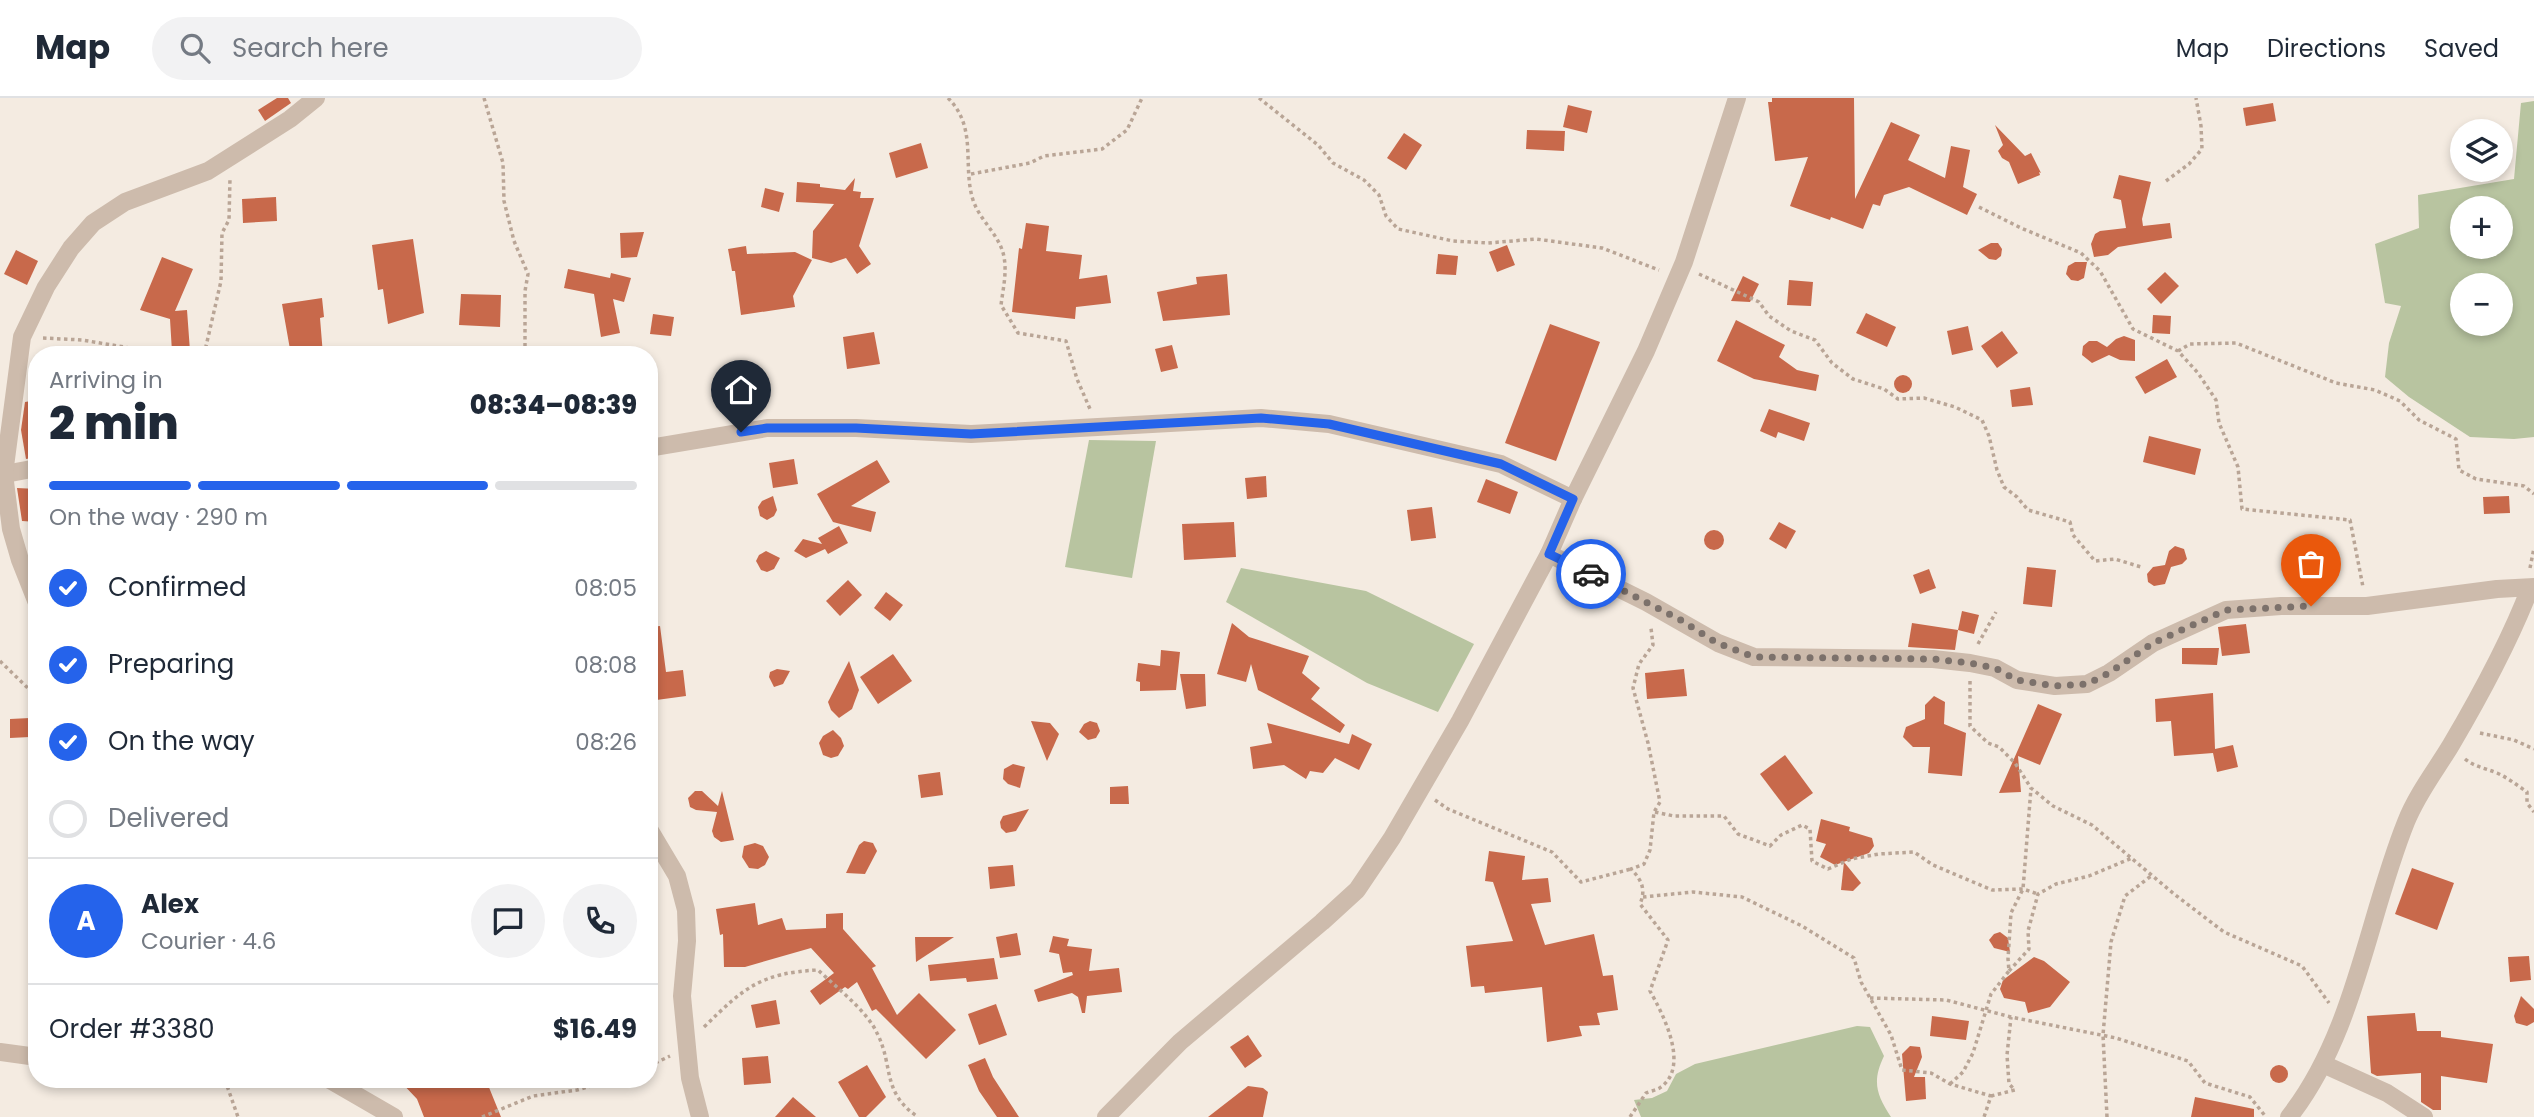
<!DOCTYPE html>
<html lang="en">
<head>
<meta charset="utf-8">
<style>
	:root { --surface:#fff; --page:#f2f2f3; --text:#1f2937; --muted:#747a83; --line:#e0e1e3; --accent:#2563eb }
	body { margin:0; font-family:Poppins,sans-serif; background:var(--page); color:var(--text); height:100vh; display:flex; flex-direction:column; font-size:26px; white-space:nowrap }
	* { box-sizing:border-box; margin:0 }
	p { font-size:23px; color:var(--muted) }
	.icon { flex:none; width:38px; height:38px; fill:none; stroke:currentColor; stroke-width:2; stroke-linecap:round; stroke-linejoin:round }
	.map { position:relative; flex:1; overflow:hidden }
	.details { position:absolute; left:28px; top:248px; width:630px; height:742px; display:flex; flex-direction:column; background:var(--surface); border-radius:28px; box-shadow:0 4px 10px #0003 }
	.details>* { flex:none }
	.tools { position:absolute; left:2450px; top:21px; display:grid; gap:14px }
	.tools a { display:grid; place-items:center; width:63px; height:63px; border-radius:50%; background:var(--surface); box-shadow:0 4px 10px #0003; font-size:35px }
	.pin { position:absolute; display:grid; place-items:center; width:60px; height:60px; color:#fff; margin:-72px -30px; border-radius:50% 50% 50% 0; rotate:-45deg; box-shadow:0 0 7px #0007 }
	.pin .icon { rotate:45deg }
	.courier { position:absolute; display:grid; place-items:center; width:70px; height:70px; margin:-35px; border:5px solid #2563eb; border-radius:50%; background:#fff; color:#222; box-shadow:0 2px 9px #0007 }
	.head em { font-style:normal; font-weight:800 }
	.head div { display:flex; flex-direction:column-reverse }
	.head { display:flex; align-items:center; justify-content:space-between; height:119px; padding:0 21px }
	h1 { font-size:46px; font-weight:800; line-height:52px }
	.bar { display:grid; grid-template-columns:repeat(4,1fr); gap:10px 7px; align-content:center; height:84px; padding:0 21px }
	.bar i { height:9px; border-radius:5px; background:var(--line) }
	.bar .current { background:var(--accent) }
	.bar p { grid-column:span 4 }
	.line { display:flex; align-items:center; gap:18px; padding:0 21px; border-top:2px solid var(--line) }
	.line div { flex:1 }
	.round { display:grid; place-items:center; flex:none; width:74px; height:74px; border-radius:37px; background:var(--page) }
	ol { padding:0 21px; list-style:none }
	li { display:flex; align-items:center; gap:21px; height:77px }
	li p { margin-inline-start:auto }
	li .icon { padding:7px; border-radius:50%; background:var(--accent); color:#fff; stroke-width:4 }
	li:last-child { color:var(--muted) }
	li i { width:38px; height:38px; border:4px solid var(--line); border-radius:50% }
	header { display:flex; align-items:center; gap:42px; box-sizing:border-box; height:98px; padding:0 35px; background:var(--surface); border-bottom:2px solid var(--line) }
	header strong { font-size:33px }
	nav { display:flex; gap:38px; margin-inline-start:auto; font-size:24px }
	.search { width:490px; height:63px; background:var(--page); display:flex; align-items:center; gap:18px; box-sizing:border-box; padding:0 24px; border-radius:38px; color:var(--muted); font-size:26px }
	.map>svg:first-child { display:block }
	.green { fill:#b8c4a0; fill-rule:evenodd }
	.building { fill:#c8694b }
	.lines { fill:none; stroke-linecap:round; stroke-linejoin:round }
	.path { stroke:#b9a596; stroke-width:3.5; stroke-dasharray:3.5 3.5; stroke-linecap:butt }
	.minor { stroke:#cdbbac; stroke-width:18 }
	.done { stroke:#7c716b; stroke-width:7; stroke-dasharray:0 12.6 }
	.route { stroke:#2563eb; stroke-width:9 }
</style>
</head>
<body>
<header>
<strong>Map</strong>
<div class="search"><svg class="icon" aria-label="search" viewBox="0 0 24 24"><circle cx="10" cy="10" r="6"/><path d="M15 15l6 6"/></svg>Search here</div>
<nav><a>Map</a><a>Directions</a><a>Saved</a></nav>
</header>
<div class="map">
<svg width="2534" height="1019" viewBox="0 0 2534 1019">
	<rect width="100%" height="100%" fill="#f4ebe1"/>
	<g class="green">
		<path d="M2534,3V339L2514,341L2470,339L2409,299L2385,279L2389,245L2401,208L2385,205L2375,146L2419,130L2418,97L2514,81L2521,5ZM2501,110V149H2462V110ZM2462,187H2501V226H2462Z"/>
		<path d="M1089,342L1156,343L1132,480L1065,469Z"/>
		<path d="M1241,470L1366,493L1474,546L1438,614L1367,585L1226,504Z"/>
		<path d="M1857,928L1870,929L1884,958C1872,983 1876,996 1891,1019H1641L1634,1002L1652,1000L1667,993L1676,976L1695,966Z"/>
	</g>
	<g class="building">
		<path d="M277,0H288L291,5L265,23L258,12Z"/>
		<path d="M1772,0H1854L1855,101L1891,24L1920,37L1908,62L1945,80L1951,48L1970,52L1963,89L1977,96L1967,117L1909,89L1884,97L1880,108L1873,106L1863,131L1831,119L1830,122L1790,108L1808,59L1775,63L1768,4H1772Z"/>
		<path d="M2273,5L2276,23L2246,28L2243,10Z"/>
		<path d="M1568,7L1592,13L1587,35L1563,29Z"/>
		<path d="M1995,27L2025,58L2031,55L2041,75L2039,74L2040,77L2018,86L2009,64L2002,60L1998,53L2003,47Z"/>
		<path d="M1527,32L1565,33L1564,53L1526,51Z"/>
		<path d="M1404,35L1422,47L1406,72L1387,60Z"/>
		<path d="M921,45L928,70L896,80L889,55Z"/>
		<path d="M2119,77L2151,84L2142,121L2143,128L2170,125L2172,140L2118,149L2108,157L2094,159L2091,146L2095,136L2100,133L2126,130L2121,102L2113,100Z"/>
		<path d="M855,80L853,93L861,94L860,100H874L859,148L871,166L857,176L846,160L831,165L812,160L813,133L834,106L796,104L797,84L820,86V89L845,92Z"/>
		<path d="M765,90L784,95L779,114L761,109Z"/>
		<path d="M276,99L277,123L243,125L242,101Z"/>
		<path d="M1026,125L1049,128L1046,153L1082,157L1079,181L1107,177L1111,205L1076,209L1075,221L1012,214L1019,150L1022,151Z"/>
		<path d="M644,134L637,159L621,160L620,135Z"/>
		<path d="M413,141L424,215L388,226L383,191L378,192L372,147Z"/>
		<path d="M1991,145H1998L2002,151L2001,158L1996,162L1989,161L1978,152Z"/>
		<path d="M1507,147L1515,167L1497,174L1489,154Z"/>
		<path d="M746,148L747,156L795,154L812,162L793,198L795,209L741,217L735,173H732L728,151Z"/>
		<path d="M16,152L38,163L27,187L4,176Z"/>
		<path d="M1438,156L1458,158L1456,177L1436,176Z"/>
		<path d="M162,159L193,171L175,213L187,212L190,253L172,254L170,221L140,212Z"/>
		<path d="M2075,164H2087L2084,180L2078,183L2071,182L2066,176L2068,168Z"/>
		<path d="M568,171L610,180L611,175L631,180L624,204L613,201L620,235L601,239L594,196L564,190Z"/>
		<path d="M2165,174L2179,188L2161,206L2147,191Z"/>
		<path d="M1227,176L1230,217L1163,223L1157,194L1197,186L1196,179Z"/>
		<path d="M1743,178L1759,186L1750,204L1731,203Z"/>
		<path d="M1789,182L1813,184L1811,208L1787,207Z"/>
		<path d="M461,196L501,197L500,229L459,227Z"/>
		<path d="M322,200L324,219L320,220L323,257H291L282,206Z"/>
		<path d="M1866,215L1896,229L1887,249L1856,235Z"/>
		<path d="M653,216L674,219L671,238L650,236Z"/>
		<path d="M2153,217L2171,218L2170,236L2152,235Z"/>
		<path d="M1736,222L1785,247L1779,259L1797,272L1819,277L1816,293L1754,281L1717,263Z"/>
		<path d="M1550,226L1600,244L1556,363L1505,345Z"/>
		<path d="M1968,228L1973,252L1952,257L1947,233Z"/>
		<path d="M2002,233L2018,255L1997,270L1981,248Z"/>
		<path d="M874,234L880,266L847,271L843,239Z"/>
		<path d="M2124,238L2135,242V263L2120,262L2109,257L2092,265L2082,257L2083,248L2089,243H2097L2107,249L2116,241Z"/>
		<path d="M1172,247L1178,270L1161,274L1155,251Z"/>
		<path d="M2167,261L2177,279L2145,296L2135,279Z"/>
		<circle cx="1903" cy="286" r="9"/>
		<path d="M2030,289L2033,307L2012,309L2010,292Z"/>
		<path d="M37,302V359L26,361L21,332L25,304Z"/>
		<path d="M1769,311L1810,325L1804,343L1778,334L1776,340L1760,333Z"/>
		<path d="M2149,338L2201,351L2195,377L2143,364Z"/>
		<path d="M794,361L798,386L773,390L769,365Z"/>
		<path d="M877,362L890,384L851,408L876,414L871,434L833,424L817,396Z"/>
		<path d="M1266,378L1267,399L1247,401L1245,380Z"/>
		<path d="M1486,381L1518,394L1510,416L1477,404Z"/>
		<path d="M17,390L37,391V424L22,423Z"/>
		<path d="M773,398L777,412L774,418L767,422L760,418L758,409L762,403Z"/>
		<path d="M2509,398L2510,415L2484,416L2483,399Z"/>
		<path d="M1432,409L1436,440L1411,443L1407,412Z"/>
		<path d="M1234,424L1236,459L1184,462L1182,426Z"/>
		<path d="M1779,424L1796,433L1786,451L1769,441Z"/>
		<path d="M839,428L848,445L828,456L825,451L806,460L794,453L803,441L822,446L818,440Z"/>
		<circle cx="1714" cy="442" r="10"/>
		<path d="M2175,448L2184,451L2187,461L2182,466L2171,469L2165,486L2154,488L2148,484L2147,476L2153,469L2165,467L2169,453Z"/>
		<path d="M766,453L780,460L774,471L767,474L761,472L756,463L759,457Z"/>
		<path d="M2027,469L2056,472L2052,509L2023,506Z"/>
		<path d="M1929,471L1936,490L1920,496L1913,477Z"/>
		<path d="M848,482L862,497L840,518L826,503Z"/>
		<path d="M886,494L903,507L890,523L874,510Z"/>
		<path d="M1962,513L1979,517L1974,536L1958,532Z"/>
		<path d="M1232,525L1249,539L1309,558L1302,575L1320,590L1311,601L1345,627L1340,635L1258,592L1251,566L1246,584L1217,576Z"/>
		<path d="M1912,525L1958,532L1955,552L1908,549Z"/>
		<path d="M2246,526L2250,555L2222,558L2218,529Z"/>
		<path d="M660,528L666,574L683,572L686,598L649,603V529Z"/>
		<path d="M2182,550H2219L2217,567L2182,566Z"/>
		<path d="M1161,552L1180,554L1176,592L1140,593V584L1136,583L1138,565L1160,568Z"/>
		<path d="M893,556L912,583L878,606L860,579Z"/>
		<path d="M849,563L859,592L852,611L839,620L831,612L828,604Z"/>
		<path d="M777,571L790,573L783,586L774,589L769,579L770,574Z"/>
		<path d="M1684,571L1687,598L1647,601L1645,575Z"/>
		<path d="M1180,576H1205L1206,608L1186,611Z"/>
		<path d="M2213,595L2215,651L2233,647L2238,669L2217,674L2213,655L2174,658L2171,623L2156,624L2155,601Z"/>
		<path d="M1934,598L1945,604L1944,626L1966,635L1962,678L1928,675L1930,649H1913L1903,639L1906,629L1925,621V607Z"/>
		<path d="M2038,606L2062,616L2040,667L2018,658L2021,694L1999,695Z"/>
		<path d="M30,620V639L10,640V621Z"/>
		<path d="M1031,623L1050,625L1059,636L1047,663Z"/>
		<path d="M1090,623L1097,625L1100,633L1096,640L1088,642L1079,634L1084,626Z"/>
		<path d="M1267,625L1349,646L1352,636L1372,646L1359,672L1335,660L1323,675L1310,673L1306,681L1284,667L1253,671L1250,649L1272,645Z"/>
		<path d="M833,632L841,640L844,648L838,658L831,660L823,657L819,645L823,638Z"/>
		<path d="M1785,657L1813,695L1788,713L1760,676Z"/>
		<path d="M1013,666L1025,669L1020,690L1008,686L1003,681L1004,671Z"/>
		<path d="M940,674L943,697L921,700L918,677Z"/>
		<path d="M1128,688L1129,706H1110V689Z"/>
		<path d="M695,693H702L718,708L722,693L734,742L721,744L714,739L712,733L717,714L696,712L690,709L688,700Z"/>
		<path d="M1029,711L1016,733L1006,735L1001,730L1000,724L1003,718Z"/>
		<path d="M1821,721L1850,729L1849,733L1872,740L1874,748L1869,755L1835,767L1820,759L1826,746L1816,743Z"/>
		<path d="M864,743L873,745L877,753L865,776L846,775L859,747Z"/>
		<path d="M755,745L763,748L769,759L765,767L758,771L749,770L742,759L744,748Z"/>
		<path d="M1489,753L1525,758L1522,782L1548,780L1551,804L1531,806L1545,847L1594,836L1603,878L1613,877L1618,912L1597,915L1600,927L1579,928L1582,938L1547,944L1542,889L1485,895L1484,888L1471,889L1466,848L1513,843L1493,784L1485,783Z"/>
		<path d="M1844,764L1861,785L1853,793L1841,792Z"/>
		<path d="M1013,767L1015,788L990,791L988,769Z"/>
		<path d="M2412,770L2454,785L2437,832L2395,816Z"/>
		<path d="M755,805L758,827L782,820L786,832L826,830V816L843,815V831L876,868L872,870L897,917L919,895L956,932L926,961L876,911L872,913L857,884L848,891L845,889L820,907L810,893L834,875L811,850L745,869H724L723,836L720,837L716,811Z"/>
		<path d="M2000,834L2008,840L2010,854L1994,850L1989,842L1994,836Z"/>
		<path d="M1017,835L1021,857L1000,860L996,839Z"/>
		<path d="M1053,838L1069,841L1067,848L1092,851L1089,873L1119,870L1122,894L1087,898L1085,915H1082L1078,899L1072,895L1038,904L1034,892L1073,877L1072,874L1063,875L1059,856L1049,854Z"/>
		<path d="M915,839H954L916,864Z"/>
		<path d="M2529,858L2531,882L2510,884L2508,859Z"/>
		<path d="M2034,859L2044,863L2070,884L2050,909L2028,915L2025,904L2004,900L2000,891L2003,882Z"/>
		<path d="M994,860L998,881L967,884L966,880L930,883L928,867Z"/>
		<path d="M2521,898L2534,911V924L2527,928L2516,925L2514,918Z"/>
		<path d="M776,902L780,926L756,930L751,907Z"/>
		<path d="M996,906L1007,937L979,947L968,916Z"/>
		<path d="M2415,915L2417,933H2441V939L2493,946L2487,985L2441,978V1012H2433L2421,1004V975L2377,978L2371,975L2367,918Z"/>
		<path d="M1932,918L1969,923L1966,942L1930,938Z"/>
		<path d="M1248,937L1262,958L1245,970L1230,949Z"/>
		<path d="M1910,948L1920,949L1922,959L1914,979H1925L1926,1001L1906,1003L1902,956Z"/>
		<path d="M768,958L771,985L744,987L742,960Z"/>
		<path d="M985,960L993,979L1019,1019H997L979,993L968,967Z"/>
		<circle cx="2279" cy="976" r="9"/>
		<path d="M867,967L886,999L866,1019H859L838,984Z"/>
		<path d="M399,982H486L501,1019H424L417,1001Z"/>
		<path d="M1248,988L1263,990L1268,994L1263,1019H1208Z"/>
		<path d="M793,999L816,1019H775Z"/>
		<path d="M2195,999L2254,1011V1019H2191Z"/>
	</g>
	<g class="lines">
		<g class="path">
			<path d="M484,0L503,65L504,103L514,143L528,176L525,193V257"/>
			<path d="M948,0C978,30 962,67 973,102C980,123 1000,137 1004,159C1007,175 1003,191 1001,207L1018,235L1066,243L1077,281L1090,311"/>
			<path d="M1259,0L1318,47L1333,65L1364,82L1379,97L1386,118L1398,131L1453,143L1488,145L1536,141L1602,150L1659,172"/>
			<path d="M971,76L1030,65L1044,58L1102,51L1127,32L1142,0"/>
			<path d="M2166,83L2189,66L2202,51L2201,28L2196,0"/>
			<path d="M1979,109L2021,130L2081,155L2100,173L2133,231L2178,253L2198,275L2216,302L2219,325L2238,369L2242,411L2350,422L2363,489"/>
			<path d="M1699,176L1759,204L1769,218L1791,233L1815,242L1832,265L1853,281L1884,291L1898,301L1924,300L1955,309L1982,322L1989,338L1997,372L2004,389L2017,399L2028,412L2070,424L2073,437L2095,463L2115,461L2141,469"/>
			<path d="M43,240L82,242L172,257"/>
			<path d="M2178,253L2190,246L2236,245L2336,285L2375,292L2400,303L2419,322L2456,341L2459,372L2476,381L2524,388L2534,396"/>
			<path d="M204,257L221,183L222,135L229,122L230,80"/>
			<path d="M2530,470L2534,450"/>
			<path d="M1978,546L1996,514"/>
			<path d="M0,563L37,599"/>
			<path d="M1970,583V628L1988,645L1999,649L2015,665L2031,690L2053,708L2092,727L2174,796L2224,834L2302,868L2329,905"/>
			<path d="M2480,635L2514,642L2534,651"/>
			<path d="M2465,661C2475,669 2485,670 2497,675C2508,680 2517,687 2527,694V705L2534,714"/>
			<path d="M1435,702L1448,711L1552,754L1581,784L1631,771"/>
			<path d="M1655,714L1674,718H1724L1738,736L1770,748L1781,737L1802,727L1810,731L1812,763L1828,771L1851,761L1879,756L1914,754L1933,767L1992,792L2023,791L2038,796"/>
			<path d="M1643,799L1693,794L1742,799L1802,828L1854,860L1861,884L1891,937L1902,972L1931,975L1950,986L1991,998L1984,1019"/>
			<path d="M2009,873L2029,851L2028,833L2038,796L2056,786L2089,778L2132,760"/>
			<path d="M1870,900L1946,902L2011,919L2116,940L2188,963L2205,985L2250,999L2266,1019"/>
			<path d="M704,929C744,890 760,875 818,872C836,889 867,913 877,935C894,968 881,994 918,1019"/>
			<path d="M649,968L670,958"/>
			<path d="M225,982L238,1019"/>
			<path d="M1950,986L1963,974L1973,955L1991,896L2009,873L2008,861L2011,815L2023,791L2031,690"/>
			<path d="M1991,998L2015,992L2009,986L2007,957L2011,919"/>
			<path d="M482,1019L533,998L577,992L612,982"/>
			<path d="M1630,1019L1646,995C1650,993 1658,992 1661,989C1690,968 1663,916 1650,893L1668,842L1640,806C1646,792 1642,782 1631,771L1644,766L1650,752L1654,714L1660,704L1648,645L1633,590L1639,566L1653,547L1651,530"/>
			<path d="M2107,1019L2103,937L2111,844L2125,798L2151,778"/>
		</g>
		<g class="minor">
			<path d="M649,350L767,330H856L971,336L1261,320L1329,326L1501,366L1573,401"/>
			<path d="M0,377L37,370"/>
			<path d="M1549,456L1646,504L1718,545L1754,559L1933,561L1970,565L1995,570L2017,582L2055,588L2087,586L2109,575L2153,545L2226,512L2281,508H2367L2497,491L2534,489"/>
			<path d="M37,505L20,462L11,431L4,376L22,239L46,189L71,150L93,125L125,104L208,73L290,21L316,0"/>
			<path d="M649,731L677,778L686,812L687,843L682,898L690,980L700,1019"/>
			<path d="M0,954L37,959"/>
			<path d="M2323,966L2387,995L2424,1019"/>
			<path d="M330,982L394,1019"/>
			<path d="M1106,1019L1180,944L1322,824L1357,792L1392,740L1460,623L1549,456L1573,401L1646,253L1684,164L1737,0"/>
			<path d="M2289,1019C2355,935 2367,821 2406,724C2417,696 2436,672 2451,647C2481,596 2509,545 2530,490"/>
		</g>
	</g>
	<g class="lines">
		<path class="done" d="M1591,476L1679,521L1717,545L1754,559L1933,561L1970,565L1995,570L2017,582L2055,588L2087,586L2109,575L2153,545L2226,512L2311,508"/>
		<path class="route" d="M741,334L767,330H856L971,336L1261,320L1329,326L1501,366L1573,401L1549,456L1591,476"/>
	</g>
</svg>
<div class="tools">
<a><svg class="icon" aria-label="layers" viewBox="0 0 24 24"><path d="M12 4l9 5-9 5-9-5zM3 14l9 5 9-5"/></svg></a>
<a>+</a>
<a>−</a>
</div>
<div class="pin" style="left:2311px;top:508px;background:#ea580c"><svg class="icon" aria-label="bag" viewBox="0 0 24 24"><path d="M5 8h14l-1 12H6zM9 8a3 3 0 0 1 6 0"/></svg></div>
<div class="pin" style="left:741px;top:334px;background:#1f2937"><svg class="icon" aria-label="home" viewBox="0 0 24 24"><path d="M3 11l9-7 9 7M6 9v11h12V9"/></svg></div>
<div class="courier" style="left:1591px;top:476px"><svg class="icon" aria-label="car" viewBox="0 0 24 24"><path d="M5 17H2v-5l4-1 3-4h7l3 4 3 1v5h-3M9 17h6M6 11h13"/><circle cx="7" cy="17" r="2"/><circle cx="17" cy="17" r="2"/></svg></div>
<section class="details">
<div class="head"><div><h1>2 min</h1><p>Arriving in</p></div><em>08:34–08:39</em></div>
<div class="bar"><i class="current"></i><i class="current"></i><i class="current"></i><i></i><p>On the way · 290 m</p></div>
<ol>
<li><svg class="icon" aria-label="check" viewBox="0 0 24 24"><path d="M5 12l5 5 9-10"/></svg>Confirmed<p>08:05</p></li>
<li><svg class="icon" aria-label="check" viewBox="0 0 24 24"><path d="M5 12l5 5 9-10"/></svg>Preparing<p>08:08</p></li>
<li><svg class="icon" aria-label="check" viewBox="0 0 24 24"><path d="M5 12l5 5 9-10"/></svg>On the way<p>08:26</p></li>
<li><i></i>Delivered</li>
</ol>
<div class="line" style="height:126px"><b class="round" style="background:var(--accent);color:#fff">A</b><div><b>Alex</b><p>Courier · 4.6</p></div><a class="round"><svg class="icon" aria-label="chat" viewBox="0 0 24 24"><path d="M4 5h16v11H9l-5 4z"/></svg></a><a class="round"><svg class="icon" aria-label="phone" viewBox="0 0 24 24"><path d="M5 4h4l2 5-3 2q2 4 5 5l2-3 5 2v4C11 20 4 13 5 4z"/></svg></a></div>
<div class="line" style="height:91px"><div>Order #3380</div><b>$16.49</b></div>
</section>
</div>
</body>
</html>
